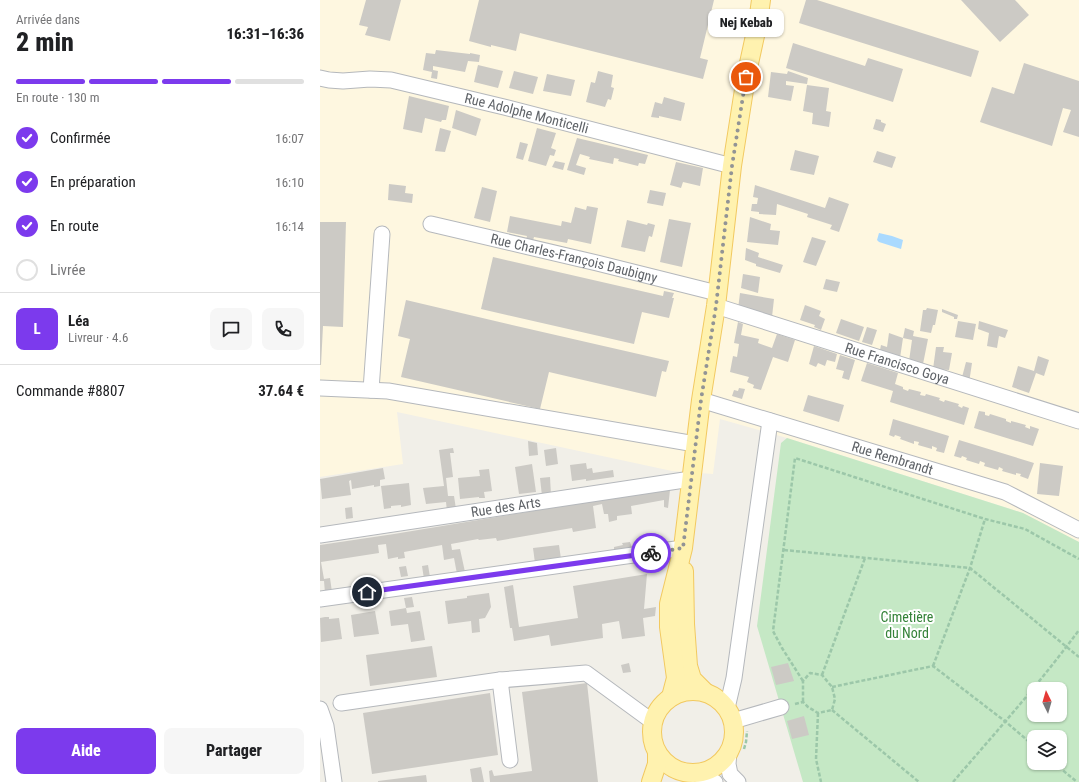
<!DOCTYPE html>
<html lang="fr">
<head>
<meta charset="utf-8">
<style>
	:root { --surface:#fff; --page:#f6f6f6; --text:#202124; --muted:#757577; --line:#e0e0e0; --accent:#7c3aed }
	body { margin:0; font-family:"Roboto Condensed",sans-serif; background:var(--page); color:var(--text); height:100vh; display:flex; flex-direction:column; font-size:15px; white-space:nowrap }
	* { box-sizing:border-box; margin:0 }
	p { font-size:13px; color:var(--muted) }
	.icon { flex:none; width:22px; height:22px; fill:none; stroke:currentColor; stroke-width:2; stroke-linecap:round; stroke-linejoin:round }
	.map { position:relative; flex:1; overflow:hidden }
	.panel { display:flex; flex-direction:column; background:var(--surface); width:320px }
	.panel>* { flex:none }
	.needle { width:26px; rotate:355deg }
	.fabs { position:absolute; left:707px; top:682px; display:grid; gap:8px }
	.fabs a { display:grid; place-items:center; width:40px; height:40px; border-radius:8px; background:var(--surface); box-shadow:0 1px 3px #0004; font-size:20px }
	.pin { position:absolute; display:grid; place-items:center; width:34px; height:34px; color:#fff; margin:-17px; border:2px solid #fff; border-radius:50%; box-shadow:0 1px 4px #0007 }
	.courier { position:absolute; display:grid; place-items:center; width:40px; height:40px; margin:-20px; border:3px solid #7c3aed; border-radius:50%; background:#fff; color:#222; box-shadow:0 1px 5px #0007 }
	.bubble { position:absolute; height:28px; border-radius:8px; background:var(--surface); box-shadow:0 1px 3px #0004; font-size:13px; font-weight:800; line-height:28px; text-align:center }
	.overview em { font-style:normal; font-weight:800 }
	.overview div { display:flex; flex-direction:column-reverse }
	.overview { display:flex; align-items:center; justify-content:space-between; height:68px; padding:0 16px }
	h1 { font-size:26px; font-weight:800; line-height:30px }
	.bar { display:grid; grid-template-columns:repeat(4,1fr); gap:6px 4px; align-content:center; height:48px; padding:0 16px }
	.bar i { height:5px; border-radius:3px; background:var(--line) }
	.bar .current { background:var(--accent) }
	.bar p { grid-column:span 4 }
	.line { display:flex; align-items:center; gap:10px; padding:0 16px; border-top:1px solid var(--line) }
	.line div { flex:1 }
	.round { display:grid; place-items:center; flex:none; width:42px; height:42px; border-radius:8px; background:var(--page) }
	ol { padding:0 16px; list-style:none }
	li { display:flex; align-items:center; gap:12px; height:44px }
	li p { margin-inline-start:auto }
	li .icon { padding:4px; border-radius:50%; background:var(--accent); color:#fff; stroke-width:4 }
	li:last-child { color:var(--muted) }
	li i { width:22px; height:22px; border:2px solid var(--line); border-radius:50% }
	.action { display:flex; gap:8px; margin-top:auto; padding:8px 16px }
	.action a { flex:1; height:46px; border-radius:8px; background:var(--accent); color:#fff; font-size:16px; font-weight:800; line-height:46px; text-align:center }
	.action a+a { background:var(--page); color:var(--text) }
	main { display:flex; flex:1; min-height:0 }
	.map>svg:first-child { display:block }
	.commercial { fill:#fef7e0 }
	.green { fill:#c5e8c5; fill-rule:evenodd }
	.water { fill:#aadaff }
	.building { fill:#cccac5 }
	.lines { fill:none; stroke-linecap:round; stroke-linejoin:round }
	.minor-casing { stroke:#b5b8bc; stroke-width:17 }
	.major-casing { stroke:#f2c960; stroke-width:20 }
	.path { stroke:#9cc7a9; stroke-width:2.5; stroke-dasharray:4 2; stroke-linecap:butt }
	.minor { stroke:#fff; stroke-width:15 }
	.major { stroke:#fff2af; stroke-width:18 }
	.done { stroke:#929495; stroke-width:4; stroke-dasharray:0 7.2 }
	.route { stroke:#7c3aed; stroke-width:5 }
	.labels { text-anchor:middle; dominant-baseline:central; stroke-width:4; stroke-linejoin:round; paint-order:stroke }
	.street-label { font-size:14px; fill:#5f6368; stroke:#fff }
	.park-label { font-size:14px; fill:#348238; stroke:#fff }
</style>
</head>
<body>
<main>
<section class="panel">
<div class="overview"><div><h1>2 min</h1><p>Arrivée dans</p></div><em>16:31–16:36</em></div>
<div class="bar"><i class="current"></i><i class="current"></i><i class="current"></i><i></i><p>En route · 130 m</p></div>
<ol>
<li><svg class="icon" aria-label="check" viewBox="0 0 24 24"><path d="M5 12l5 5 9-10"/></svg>Confirmée<p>16:07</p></li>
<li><svg class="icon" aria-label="check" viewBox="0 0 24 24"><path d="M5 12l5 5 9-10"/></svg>En préparation<p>16:10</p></li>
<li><svg class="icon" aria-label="check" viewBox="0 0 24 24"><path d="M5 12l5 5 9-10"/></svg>En route<p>16:14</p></li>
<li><i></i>Livrée</li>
</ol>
<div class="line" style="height:72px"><b class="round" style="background:var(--accent);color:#fff">L</b><div><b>Léa</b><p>Livreur · 4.6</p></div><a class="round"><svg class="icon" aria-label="chat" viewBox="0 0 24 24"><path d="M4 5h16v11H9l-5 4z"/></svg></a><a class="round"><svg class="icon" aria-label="phone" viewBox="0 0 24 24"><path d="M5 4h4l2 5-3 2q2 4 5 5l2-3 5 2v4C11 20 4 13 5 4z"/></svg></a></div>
<div class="line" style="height:52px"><div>Commande #8807</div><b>37.64 €</b></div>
<div class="action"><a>Aide</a><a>Partager</a></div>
</section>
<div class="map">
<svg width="759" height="782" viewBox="0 0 759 782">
	<rect width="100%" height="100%" fill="#f1efe8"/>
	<path class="commercial" d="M0,0H759V542L703,513L467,438L400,419L393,474L352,471L77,412L83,464L0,477Z"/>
	<path class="green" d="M467,438L703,513L759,542V782H483L437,626L461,443ZM714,689H740V715H714ZM714,737H740V763H714Z"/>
	<path class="water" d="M559,233L572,236L583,240L581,249L559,242L557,240Z"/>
	<g class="building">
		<path d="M46,0H81L70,41L45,35L48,27L39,25Z"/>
		<path d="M159,0H394L380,58L388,60L383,79L200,33L196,51L171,45V47L149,41Z"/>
		<path d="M486,0H497L659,51L651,77L479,23Z"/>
		<path d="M641,0H695L709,15L680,42Z"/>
		<path d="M473,43L545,66L548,58L583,69L573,102L466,68Z"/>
		<path d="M116,50L150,54V53L160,55L159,62L148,61L145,72L113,66V70L118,71L117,79L111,78L112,72L103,70L106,53L115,54Z"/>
		<path d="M704,63L759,81V137L743,132L751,110L743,108L732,146L660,122L672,87L694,94Z"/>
		<path d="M158,65L183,71L178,88L154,82Z"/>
		<path d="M194,71L218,77L213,94L189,88Z"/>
		<path d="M278,71L293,75L291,87L294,88L291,100L288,99L285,107L266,102L271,82L275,83Z"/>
		<path d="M468,71L488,78L487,84L466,81V85L474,86L471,101L448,97L451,72L467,74Z"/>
		<path d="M227,74L255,80L251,96L223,91Z"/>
		<path d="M487,85L509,88L506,111L511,112L509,127L492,124L493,113L483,111Z"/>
		<path d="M89,96L129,106L126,120H122L121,122L105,118L102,133L83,129Z"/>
		<path d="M344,97L365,103L361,121L339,116V118L331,117L335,102L342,104Z"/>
		<path d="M136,110L161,119L156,136L132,128Z"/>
		<path d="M556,119L561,120V122L566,124L563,132L553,129Z"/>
		<path d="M120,128L131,131L125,152L115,151Z"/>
		<path d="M217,128L236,133L231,148L236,150L234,156L230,155L226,166L208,161Z"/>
		<path d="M257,138L274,142L328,155L325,164L319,163L318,166L298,161L299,159L294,158L293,164L269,159L270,157L260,154L256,165L266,168L264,175L247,170Z"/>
		<path d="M200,142L208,144L203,160L196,158Z"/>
		<path d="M475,150L499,156L494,175L470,170Z"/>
		<path d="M557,151L576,157L572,168L553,162Z"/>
		<path d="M235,161L245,163L243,170L232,167Z"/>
		<path d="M356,162L383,168L380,186L363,182L361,188L350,185Z"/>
		<path d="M69,184L86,186L85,193L93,194L92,203L68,200Z"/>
		<path d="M435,185L505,208L509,197L529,204L519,232L510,229L512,225L487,217L488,214L457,204L456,215L439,214V212L431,211L432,204H437L438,198L433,197Z"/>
		<path d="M162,187L177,191L170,222L154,218Z"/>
		<path d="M330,190L346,193L343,206L327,203Z"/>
		<path d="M267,206L278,208L271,244L248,239L247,243L214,237L212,244L205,243L207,236L187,232L190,216L241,226L242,221L251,223L255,207L266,210Z"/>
		<path d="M430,217L451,224L450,230L460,231L458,245L427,242Z"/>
		<path d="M349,219L371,223L362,267L340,262Z"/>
		<path d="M307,220L327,225L328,223L335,225L332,237L329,236L325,252L301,247Z"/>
		<path d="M0,222H26L23,327L3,326L1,365H0Z"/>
		<path d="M492,237L506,241L496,266L483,262Z"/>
		<path d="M426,248L439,253L438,257L463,265L460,273L436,266V264L425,260Z"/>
		<path d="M173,257L343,296L344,291L354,293L352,298H354L349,318L322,312L314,344L161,309Z"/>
		<path d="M423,274L440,277L438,293L421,288Z"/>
		<path d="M506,279L520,282L517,292L503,289Z"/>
		<path d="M420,293L454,299L452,317L418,309Z"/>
		<path d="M86,300L192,325L349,361L346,372L342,371L336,397L229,372L220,409L81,377L90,339L78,336Z"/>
		<path d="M485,305L501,311L499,316L505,319L501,330L494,327L495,325L480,320Z"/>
		<path d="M607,308L618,310L615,325H613L611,333L600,331L603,310H606Z"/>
		<path d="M622,309L638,315L637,319H634V317L622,312Z"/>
		<path d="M521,319L544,327L539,341L516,333Z"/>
		<path d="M638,321L656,324L653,340L635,337Z"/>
		<path d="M659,321L688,330L685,338L679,336L677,348L667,346L669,333L658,329Z"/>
		<path d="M418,322L423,324L421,335L439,339L438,343L452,348L457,334L475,340L468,362L453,357L441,390L433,388L434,385L427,382L429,377L410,372L413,356L417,357L419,344L414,343Z"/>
		<path d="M547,327L557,330L552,345L542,342Z"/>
		<path d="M585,328L594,331L593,336L608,339L603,364L589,361L592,340L583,338Z"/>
		<path d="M569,333L583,338L580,358L559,355L561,345L567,347Z"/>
		<path d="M494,346L517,354L515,362L507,360L505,366L498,363L496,367L489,364Z"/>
		<path d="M616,347H624L623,352L632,353L629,370L613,369Z"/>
		<path d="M520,355L535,360L529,380L522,378L524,371L516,369Z"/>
		<path d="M718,356L729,360L724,376L716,373L709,393L692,387L698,366L714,371Z"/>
		<path d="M646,362L652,363L649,383L641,381Z"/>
		<path d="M547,363L578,373L575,384L583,387V389L588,391L589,389L601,392L600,395L605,396L606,394L620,398L619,400L624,402L625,400L639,404L638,406L642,408L643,406L649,408L644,425L570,402L573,391L541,381Z"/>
		<path d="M419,388L425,389L422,399L412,396L414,390L418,391Z"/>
		<path d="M488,395L524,405L519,422L483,411Z"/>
		<path d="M659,411L665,412V415L669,416L670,414L686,419V421L691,423V421L706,425L705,427L710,429V426L719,429L713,446L654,428Z"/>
		<path d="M573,419L629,436L624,453L616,451L617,448L612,446V449L598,445L599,442L594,441V444L580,439L581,437L575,435L574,437L569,435Z"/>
		<path d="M639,440L714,463L708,479L700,476L701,474L696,473V475L682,471L683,469L679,467L678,470L664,466L665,463L660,461L659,464L646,460L647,458L642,456L641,458L634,456Z"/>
		<path d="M208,441L217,443L218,455L209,456Z"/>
		<path d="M133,448L134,453H130L133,477L126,478L128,496H134L136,509L127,511L126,502L106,504L103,488L124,486L119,450Z"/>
		<path d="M236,448L238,464L226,466L224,450Z"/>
		<path d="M266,463L267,469L272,468L273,473L293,470L294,477L266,481V479L252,481L250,465Z"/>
		<path d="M720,463L743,466L739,496L717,494Z"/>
		<path d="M212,464L216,492L199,494L195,467Z"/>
		<path d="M63,468L65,479L60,480V486L54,487V485L32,489L31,480L29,481L31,495L2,499L0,479Z"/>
		<path d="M169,469L172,491L164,492L165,498H159V497L140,499L138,478L160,476L159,470Z"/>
		<path d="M230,477L231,495L222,496L220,478Z"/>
		<path d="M89,483L91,505L81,507V505L71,506V508L64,509L61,486Z"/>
		<path d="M350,490L348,508L344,507V500L311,506L312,514L297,516V520L289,522L288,514H284L282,504L273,506L276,528L253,532L252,528L177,541L176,538L159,540L158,539L131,544L132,550L140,549L145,572L137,574L134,558L124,560L122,545L84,552L85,558L78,559V557L68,559L66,544L58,545L59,553L1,562L4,579L10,578L12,592L5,593L4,581H0V545L74,534L249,505Z"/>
		<path d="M32,507L33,518L26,519L25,508Z"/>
		<path d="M310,542L312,548L294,551V547L303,545L302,543Z"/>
		<path d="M239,545L241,559L215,563L213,548Z"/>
		<path d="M108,565L110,577L104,579L102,566Z"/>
		<path d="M86,566L88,576L81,577L79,567Z"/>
		<path d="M327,574L324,609L336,607L335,616L323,618L325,636L302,639L299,621L282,624L283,638L231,646L229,635L194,641L192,628H190L184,587L193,585L199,627L258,618L253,586Z"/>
		<path d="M169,593L171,607L165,618L159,619L160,632L152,633L151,621L128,624L125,601L147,598V596Z"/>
		<path d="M92,597L94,607L86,608L84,598Z"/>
		<path d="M86,608L87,613L100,611L105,640L91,642L88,624L71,626L69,611Z"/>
		<path d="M55,611L59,634L34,637L31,615Z"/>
		<path d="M5,617H9V619L19,618L22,639L1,642L0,618Z"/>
		<path d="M112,646L117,677L50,686L46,655Z"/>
		<path d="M309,663L311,672L303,673L301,665Z"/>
		<path d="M468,663L474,681L456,685L451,667Z"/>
		<path d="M267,683L278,782H170L169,771L172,770L174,776L212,771L202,692Z"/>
		<path d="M170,693L178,755L52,774L43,713Z"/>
		<path d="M484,716L489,735L472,739L467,721Z"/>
		<path d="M161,767L164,782H152L150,769Z"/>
		<path d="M106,775L107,782H58V781Z"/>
	</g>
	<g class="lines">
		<g class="minor-casing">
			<g id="minor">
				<path id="s1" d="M0,78L9,80L23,81L50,79L71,80L184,107L412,166"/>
				<path id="s2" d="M111,224L277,263L397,293"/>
				<path id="s3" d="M396,306L759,421"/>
				<path d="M0,388L68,391L375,444"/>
				<path d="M51,390L62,234"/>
				<path id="s4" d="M381,400L685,492L759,530"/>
				<path id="s5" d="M0,535L371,479"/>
				<path d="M0,599L363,548"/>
				<path d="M180,680L190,760"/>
				<path d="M21,703L180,680L266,673L333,722"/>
				<path d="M407,708L414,678L450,421"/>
				<path d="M0,709L6,726L14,782"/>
				<path d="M413,721L461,707"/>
				<path d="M409,752L408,764L410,774L418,782"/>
				<path d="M375,773L395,782"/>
			</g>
		</g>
		<g class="major-casing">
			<g id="major">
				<path d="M364,571L365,624L368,666L372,679L385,692"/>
				<circle cx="373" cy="732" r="41"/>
				<path d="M351,697L356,678L349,627V604L363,548L381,400L396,306L412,166L426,77L438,22L441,0"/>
				<path d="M331,782L337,764V753"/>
			</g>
		</g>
		<g class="path">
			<path d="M464,550L650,568L759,657"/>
			<path d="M613,666L650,568L665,519"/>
			<path d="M502,675L545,558"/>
			<path d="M483,681L462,648L453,631L475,458L665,519L705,529L759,559"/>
			<path d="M512,687L613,666L686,722L714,746"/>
			<path d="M475,704L483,702L488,707L498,713L512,710L515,699L512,687L502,675L490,673L483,681V702"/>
			<path d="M512,710L599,782"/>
			<path d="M498,713L496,759L501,782"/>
			<path d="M424,749L426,742L427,731"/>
			<path d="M734,763L757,782"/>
			<path d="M633,782C676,732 720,683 759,630"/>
		</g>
		<use href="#minor" class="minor"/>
		<use href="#major" class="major"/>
	</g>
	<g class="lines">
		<path class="done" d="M331,553L363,548L381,400L396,306L412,166L426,77"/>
		<path class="route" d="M47,592L331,553"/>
	</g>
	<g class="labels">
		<g class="street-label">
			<text stroke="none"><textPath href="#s1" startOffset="211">Rue Adolphe Monticelli</textPath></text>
			<text stroke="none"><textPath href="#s2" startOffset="147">Rue Charles-François Daubigny</textPath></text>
			<text stroke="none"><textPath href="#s3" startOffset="190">Rue Francisco Goya</textPath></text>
			<text stroke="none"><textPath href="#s4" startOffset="200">Rue Rembrandt</textPath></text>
			<text stroke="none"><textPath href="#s5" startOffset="188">Rue des Arts</textPath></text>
		</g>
		<g class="park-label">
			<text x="587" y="617">Cimetière<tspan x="587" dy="16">du Nord</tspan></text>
		</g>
	</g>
</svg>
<div class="fabs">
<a><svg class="needle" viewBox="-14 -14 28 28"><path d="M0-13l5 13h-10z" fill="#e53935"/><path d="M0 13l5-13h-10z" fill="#757577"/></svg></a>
<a><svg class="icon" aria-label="layers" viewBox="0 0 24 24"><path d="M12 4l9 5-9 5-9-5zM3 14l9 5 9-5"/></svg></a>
</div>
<div class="pin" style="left:426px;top:77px;background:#ea580c"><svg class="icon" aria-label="bag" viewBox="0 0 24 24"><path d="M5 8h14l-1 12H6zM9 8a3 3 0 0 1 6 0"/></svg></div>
<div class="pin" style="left:47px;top:592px;background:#1f2937"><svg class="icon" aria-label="home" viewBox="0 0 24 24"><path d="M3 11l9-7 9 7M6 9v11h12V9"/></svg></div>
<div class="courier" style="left:331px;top:553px"><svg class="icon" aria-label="bike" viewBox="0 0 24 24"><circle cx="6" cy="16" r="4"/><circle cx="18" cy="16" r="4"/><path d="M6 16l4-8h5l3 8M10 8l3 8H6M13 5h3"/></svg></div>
<div class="bubble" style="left:388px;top:9px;width:76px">Nej Kebab</div>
</div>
</main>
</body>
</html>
